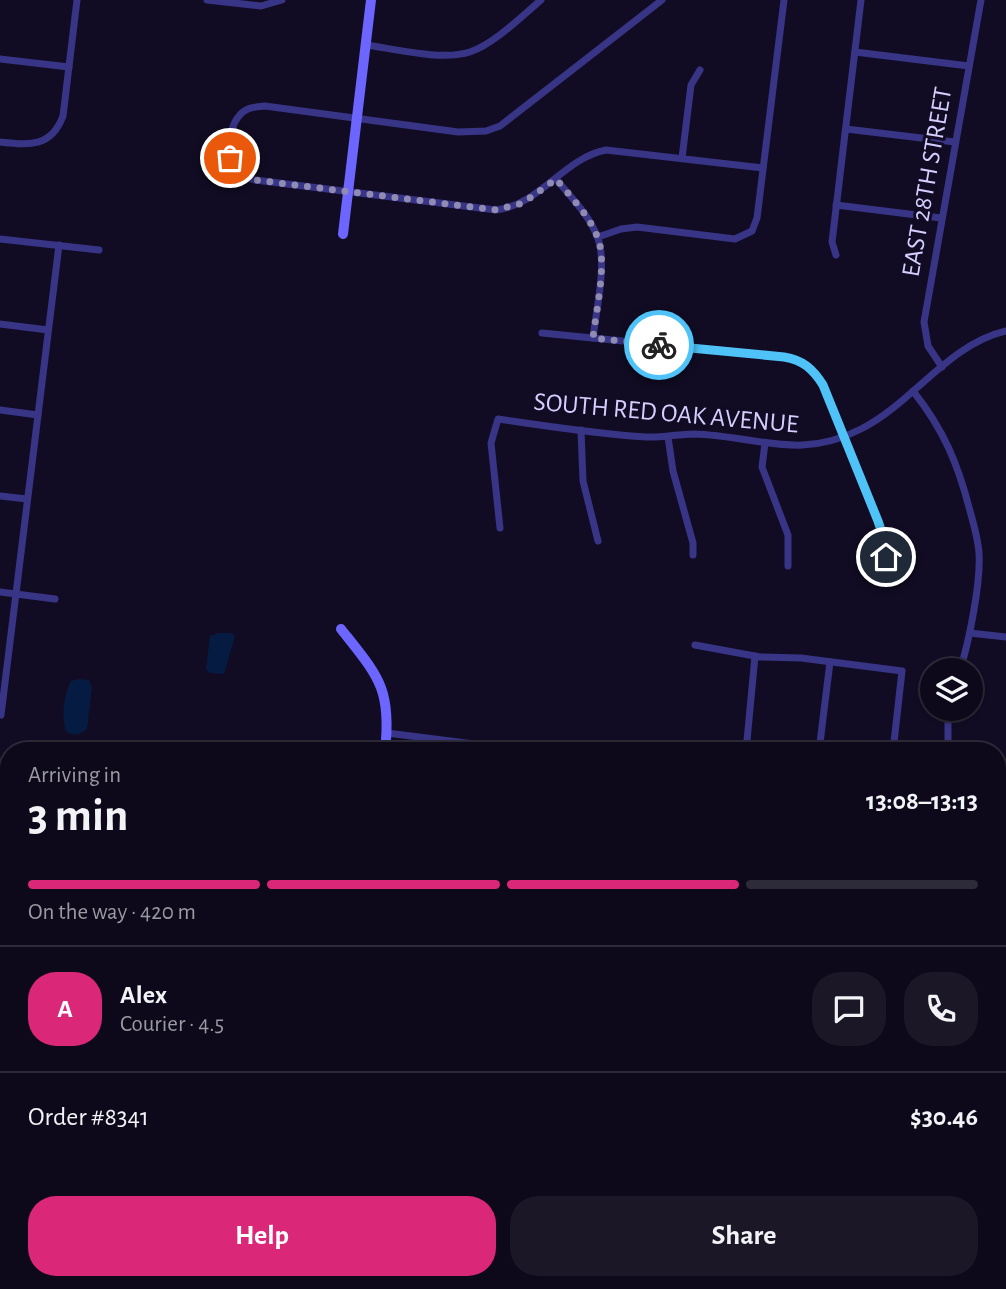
<!DOCTYPE html>
<html lang="en">
<head>
<meta charset="utf-8">
<style>
	:root { --surface:#0d091a; --page:#1b1727; --text:#f1f3f6; --muted:#9a9aa2; --line:#2d2a39; --accent:#db2777 }
	body { margin:0; font-family:"Alegreya Sans",sans-serif; background:var(--page); color:var(--text); height:100vh; display:flex; flex-direction:column; font-size:26px; white-space:nowrap }
	* { box-sizing:border-box; margin:0 }
	p { font-size:23px; color:var(--muted) }
	.icon { flex:none; width:38px; height:38px; fill:none; stroke:currentColor; stroke-width:2; stroke-linecap:round; stroke-linejoin:round }
	.map { position:relative; flex:1; overflow:hidden }
	.details { position:absolute; left:0px; top:742px; width:1006px; height:548px; display:flex; flex-direction:column; background:var(--surface); border-radius:28px 28px 0 0; box-shadow:0 2px 5px #0004,0 0 0 2px var(--line) }
	.details>* { flex:none }
	.buttons { position:absolute; left:920px; top:658px; display:grid; gap:14px }
	.buttons a { display:grid; place-items:center; width:63px; height:63px; border-radius:50%; background:var(--surface); box-shadow:0 2px 5px #0004,0 0 0 2px var(--line); font-size:35px }
	.pin { position:absolute; display:grid; place-items:center; width:60px; height:60px; color:#fff; margin:-30px; border:4px solid #fff; border-radius:50%; box-shadow:0 2px 7px #0007 }
	.courier { position:absolute; display:grid; place-items:center; width:70px; height:70px; margin:-35px; border:5px solid #4fc3f7; border-radius:50%; background:#fff; color:#222; box-shadow:0 2px 9px #0007 }
	.head em { font-style:normal; font-weight:700 }
	.head div { display:flex; flex-direction:column-reverse }
	.head { display:flex; align-items:center; justify-content:space-between; height:119px; padding:0 28px }
	h1 { font-size:46px; font-weight:700; line-height:52px }
	.bar { display:grid; grid-template-columns:repeat(4,1fr); gap:10px 7px; align-content:center; height:84px; padding:0 28px }
	.bar i { height:9px; border-radius:5px; background:var(--line) }
	.bar .selected { background:var(--accent) }
	.bar p { grid-column:span 4 }
	.line { display:flex; align-items:center; gap:18px; padding:0 28px; border-top:2px solid var(--line) }
	.line div { flex:1 }
	.round { display:grid; place-items:center; flex:none; width:74px; height:74px; border-radius:28px; background:var(--page) }
	.button { display:flex; gap:14px; margin-top:auto; padding:14px 28px }
	.button a { flex:1; height:80px; border-radius:28px; background:var(--accent); color:#fff; font-size:28px; font-weight:700; line-height:80px; text-align:center }
	.button a+a { background:var(--page); color:var(--text) }
	.map>svg:first-child { display:block }
	.water { fill:#061b42 }
	.lines { fill:none; stroke-linecap:round; stroke-linejoin:round }
	.stream { stroke:#061b42; stroke-width:2 }
	.street { stroke:#383486; stroke-width:7 }
	.secondary { stroke:#6c66ff; stroke-width:10 }
	.highway { stroke:#ff4a9e; stroke-width:12 }
	.done { stroke:#908bb2; stroke-width:7; stroke-dasharray:0 12.6 }
	.route { stroke:#4fc3f7; stroke-width:9 }
	.labels { text-anchor:middle; dominant-baseline:central; stroke-width:6; stroke-linejoin:round; paint-order:stroke }
	.street-label { font-size:26px; fill:#d5cfff; stroke:#110c23 }
</style>
</head>
<body>
<div class="map">
<svg width="1006" height="1289" viewBox="0 0 1006 1289">
	<rect width="100%" height="100%" fill="#110c23"/>
	<g class="water">
		<path d="M218,633H232L235,636L224,674L210,673L206,669L210,636Z"/>
		<path d="M79,679L89,680L92,688L87,729C80,735 74,737 66,731C61,716 64,695 71,681Z"/>
	</g>
	<g class="lines">
		<g class="stream">
			<path d="M998,806L1003,805L999,810L1006,813"/>
			<path d="M629,1289L631,1281"/>
		</g>
		<g class="street">
			<path d="M207,0L261,6L282,0"/>
			<path d="M662,0L500,126L486,131L458,132L265,106C255,107 246,107 239,116C228,128 226,164 239,175C243,178 250,179 255,180L496,210C540,205 564,158 606,150L763,168"/>
			<path d="M366,45C395,49 442,61 470,52C494,44 522,16 541,0"/>
			<path d="M855,52L969,66"/>
			<path d="M0,59L69,67"/>
			<path d="M846,129L955,142"/>
			<path d="M0,142C29,145 51,148 63,116L77,0"/>
			<path d="M682,158L691,85L700,70"/>
			<path d="M556,179C570,196 589,215 597,236C608,261 596,310 593,338"/>
			<path d="M836,205L941,218"/>
			<path d="M598,237L621,229L637,227L735,239L752,231L757,218L784,0"/>
			<path d="M0,239L99,250"/>
			<path d="M836,255L832,242L861,0"/>
			<path d="M0,324L48,330"/>
			<path d="M542,333L784,357C803,360 813,369 823,385L881,530L886,557L884,576"/>
			<path d="M942,367L928,346L924,322L981,0"/>
			<path d="M913,391C944,430 958,464 970,511C974,525 978,539 979,553C981,582 969,642 960,670"/>
			<path d="M0,410L38,415"/>
			<path d="M581,430L583,481L598,541"/>
			<path d="M668,437L673,471L693,543V555"/>
			<path d="M765,443L762,467L788,535V566"/>
			<path d="M0,496L27,499"/>
			<path d="M500,528L491,443L498,419C547,426 597,434 646,437C662,438 678,434 694,434C758,436 799,461 861,429C914,402 947,345 1006,331"/>
			<path d="M0,592L55,599"/>
			<path d="M970,633L1006,637"/>
			<path d="M695,645L760,657L801,658L902,671L893,751"/>
			<path d="M1,715L59,245"/>
			<path d="M387,733L530,751"/>
			<path d="M746,751L755,656"/>
			<path d="M819,751L830,662"/>
			<path d="M948,751V709"/>
			<path d="M0,1195L9,1196"/>
			<path d="M998,1204L1006,1205"/>
			<path d="M972,1281L1006,1285"/>
			<path d="M727,1289L751,1281"/>
			<path d="M856,1289L857,1281"/>
		</g>
		<g class="secondary">
			<path d="M343,234L371,0"/>
			<path d="M341,629C378,676 392,688 385,751"/>
			<path d="M320,1289L321,1281"/>
		</g>
		<g class="highway">
			<path d="M0,870L9,871"/>
			<path d="M0,884L9,885"/>
			<path d="M998,979L1006,980"/>
			<path d="M998,994L1006,995"/>
		</g>
	</g>
	<g class="lines">
		<path class="done" d="M230,158C235,173 240,176 255,180L496,210L523,203L556,179C570,196 589,215 597,236C608,261 596,310 593,338L659,345"/>
		<path class="route" d="M659,345L784,357C803,360 813,369 823,385L878,521L884,539L886,557"/>
	</g>
	<g class="labels">
		<g class="street-label">
			<text transform="translate(927 182) rotate(-80)">EAST 28TH STREET</text>
			<text transform="translate(666 413) rotate(5)">SOUTH RED OAK AVENUE</text>
		</g>
	</g>
</svg>
<div class="buttons">
<a><svg class="icon" aria-label="layers" viewBox="0 0 24 24"><path d="M12 4l9 5-9 5-9-5zM3 14l9 5 9-5"/></svg></a>
</div>
<div class="pin" style="left:230px;top:158px;background:#ea580c"><svg class="icon" aria-label="bag" viewBox="0 0 24 24"><path d="M5 8h14l-1 12H6zM9 8a3 3 0 0 1 6 0"/></svg></div>
<div class="pin" style="left:886px;top:557px;background:#1f2937"><svg class="icon" aria-label="home" viewBox="0 0 24 24"><path d="M3 11l9-7 9 7M6 9v11h12V9"/></svg></div>
<div class="courier" style="left:659px;top:345px"><svg class="icon" aria-label="bike" viewBox="0 0 24 24"><circle cx="6" cy="16" r="4"/><circle cx="18" cy="16" r="4"/><path d="M6 16l4-8h5l3 8M10 8l3 8H6M13 5h3"/></svg></div>
<section class="details">
<div class="head"><div><h1>3 min</h1><p>Arriving in</p></div><em>13:08–13:13</em></div>
<div class="bar"><i class="selected"></i><i class="selected"></i><i class="selected"></i><i></i><p>On the way · 420 m</p></div>
<div class="line" style="height:126px"><b class="round" style="background:var(--accent);color:#fff">A</b><div><b>Alex</b><p>Courier · 4.5</p></div><a class="round"><svg class="icon" aria-label="chat" viewBox="0 0 24 24"><path d="M4 5h16v11H9l-5 4z"/></svg></a><a class="round"><svg class="icon" aria-label="phone" viewBox="0 0 24 24"><path d="M5 4h4l2 5-3 2q2 4 5 5l2-3 5 2v4C11 20 4 13 5 4z"/></svg></a></div>
<div class="line" style="height:91px"><div>Order #8341</div><b>$30.46</b></div>
<div class="button"><a>Help</a><a>Share</a></div>
</section>
</div>
</body>
</html>
